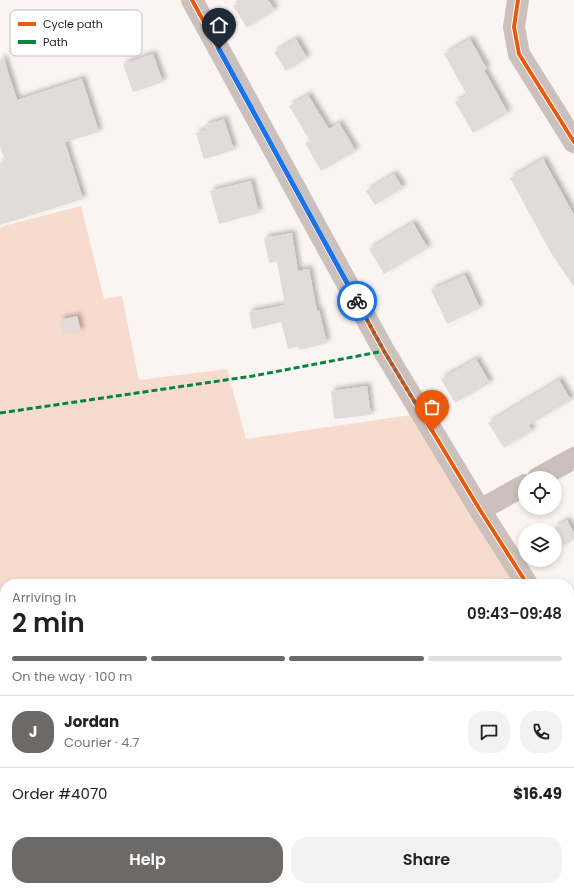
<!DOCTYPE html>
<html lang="en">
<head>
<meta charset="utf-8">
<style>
	:root { --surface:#fff; --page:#f2f2f2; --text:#222; --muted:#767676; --line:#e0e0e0; --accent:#6c6967 }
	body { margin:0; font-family:Poppins,sans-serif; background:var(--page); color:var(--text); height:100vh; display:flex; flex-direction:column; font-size:15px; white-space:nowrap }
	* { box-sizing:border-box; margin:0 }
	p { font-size:13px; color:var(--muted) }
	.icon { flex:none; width:22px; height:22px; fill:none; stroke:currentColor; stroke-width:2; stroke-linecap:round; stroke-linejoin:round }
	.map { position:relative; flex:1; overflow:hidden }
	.drawer { position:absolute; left:0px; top:579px; width:574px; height:312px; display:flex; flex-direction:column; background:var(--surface); border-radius:16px 16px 0 0; box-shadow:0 2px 6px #0003 }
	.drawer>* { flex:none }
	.controls { position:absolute; left:518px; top:471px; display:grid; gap:8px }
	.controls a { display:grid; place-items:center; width:44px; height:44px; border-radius:50%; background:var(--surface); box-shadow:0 2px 6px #0003; font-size:20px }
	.pin { position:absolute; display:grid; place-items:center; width:34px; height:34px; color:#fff; margin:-41px -17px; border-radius:50% 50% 50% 0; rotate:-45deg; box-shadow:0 0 4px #0007 }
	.pin .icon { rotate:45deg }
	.courier { position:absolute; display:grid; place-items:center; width:40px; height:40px; margin:-20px; border:3px solid #1a73e8; border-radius:50%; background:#fff; color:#222; box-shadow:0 1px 5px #0007 }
	.summary em { font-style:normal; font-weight:600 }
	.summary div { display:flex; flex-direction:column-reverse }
	.summary { display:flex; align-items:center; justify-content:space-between; height:68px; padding:0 12px }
	h1 { font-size:26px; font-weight:600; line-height:30px }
	.bar { display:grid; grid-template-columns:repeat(4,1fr); gap:6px 4px; align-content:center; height:48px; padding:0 12px }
	.bar i { height:5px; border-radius:3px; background:var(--line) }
	.bar .current { background:var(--accent) }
	.bar p { grid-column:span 4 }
	.line { display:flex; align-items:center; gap:10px; padding:0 12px; border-top:1px solid var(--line) }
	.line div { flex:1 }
	.round { display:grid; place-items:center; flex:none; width:42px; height:42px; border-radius:16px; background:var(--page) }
	.button { display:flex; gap:8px; margin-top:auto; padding:8px 12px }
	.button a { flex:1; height:46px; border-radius:16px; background:var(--accent); color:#fff; font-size:16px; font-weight:600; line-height:46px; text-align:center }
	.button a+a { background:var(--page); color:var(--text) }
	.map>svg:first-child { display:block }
	.green { fill:#f7dbce }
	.building { fill:#e2dbd7; filter:url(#shadow) }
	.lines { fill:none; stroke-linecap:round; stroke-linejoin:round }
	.minor { stroke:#cbc0bc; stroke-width:22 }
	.quiet { stroke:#00873e; stroke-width:3; stroke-dasharray:6 3; stroke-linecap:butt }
	.cycleway-casing { stroke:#fff; stroke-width:6 }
	.cycleway { stroke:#e8590c; stroke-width:4 }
	.done { stroke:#6c6967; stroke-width:4; stroke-dasharray:0 7.2 }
	.route { stroke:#1a73e8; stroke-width:5 }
	.key { fill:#fff; stroke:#bcbbbb; stroke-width:1 }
	.key-label { font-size:11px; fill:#201d1c }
</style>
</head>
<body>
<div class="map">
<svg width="574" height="891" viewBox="0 0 574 891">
	<defs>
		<filter id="shadow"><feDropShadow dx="3.5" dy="-3.5" stdDeviation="2" flood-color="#0004"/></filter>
	</defs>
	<rect width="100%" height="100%" fill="#faf5f3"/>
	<path class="green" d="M81,206L104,299L122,296L139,380L227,369L246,439L411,415L517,584H5V886H569V665L574,673V891H0V227Z"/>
	<g class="building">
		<path d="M243,0H268L275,10L247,28L233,6Z"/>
		<path d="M296,39L307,58L286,71L274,52Z"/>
		<path d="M470,39L487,69L484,70L508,113L473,133L455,102L467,95L444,54Z"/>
		<path d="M153,54L163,82L133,92L123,64Z"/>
		<path d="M0,59H4L17,100L82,79L99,132L65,142L83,199L0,225V163L5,161L0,146Z"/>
		<path d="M308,95L329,129L339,123L356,151L321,171L305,143L310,141L289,106Z"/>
		<path d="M224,119L234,150L204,159L196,133L206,130L205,125Z"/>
		<path d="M543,159L574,215V287L551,253L510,178Z"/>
		<path d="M394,174L403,188L375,205L366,191Z"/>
		<path d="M251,181L259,213L219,224L210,191Z"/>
		<path d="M413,223L428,248L384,274L369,249Z"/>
		<path d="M292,233L298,271L309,269L317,311L319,310L327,343L299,350L298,346L288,349L281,322L252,329L249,312L285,305L277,261L269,263L264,238Z"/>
		<path d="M465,275L480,308L447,324L431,290Z"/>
		<path d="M77,316L81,331L63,335L60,320Z"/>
		<path d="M476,359L490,383L455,403L441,379Z"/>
		<path d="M559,380L571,400L529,425L532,431L504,448L488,423Z"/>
		<path d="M367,386L371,415L334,419L331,391Z"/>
		<path d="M567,520L574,533V539L555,550V527Z"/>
	</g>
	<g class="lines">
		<g class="minor">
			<path d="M192,0L384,351L480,510L527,584"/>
			<path d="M518,0L514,27L519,54L574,142"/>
			<path d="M538,478L574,458"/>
			<path d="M480,510L525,485"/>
			<path d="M569,649L574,657"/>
		</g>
		<path class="quiet" d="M0,413L253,376L384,351"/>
		<g class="cycleway-casing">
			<g id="cycleway">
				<path d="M192,0L384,351L480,510L527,584"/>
				<path d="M518,0L514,27L519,54L574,142"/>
			</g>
		</g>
		<use href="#cycleway" class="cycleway"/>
	</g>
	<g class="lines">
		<path class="done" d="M357,301L384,351L432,431"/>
		<path class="route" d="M219,49L357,301"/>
	</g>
	<rect x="10" y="10" width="132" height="46" rx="6" class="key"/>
	<rect x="18" y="22" width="18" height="4" fill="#e8590c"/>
	<rect x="18" y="40" width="18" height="4" fill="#00873e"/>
	<g class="key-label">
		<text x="43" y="28">Cycle path</text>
		<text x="43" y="46">Path</text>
	</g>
</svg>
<div class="controls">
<a><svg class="icon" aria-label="locate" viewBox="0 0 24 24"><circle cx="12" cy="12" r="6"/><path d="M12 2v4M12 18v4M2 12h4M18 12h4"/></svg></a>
<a><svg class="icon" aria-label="layers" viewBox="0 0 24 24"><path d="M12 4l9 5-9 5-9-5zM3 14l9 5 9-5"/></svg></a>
</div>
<div class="pin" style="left:432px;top:431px;background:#ea580c"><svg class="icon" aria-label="bag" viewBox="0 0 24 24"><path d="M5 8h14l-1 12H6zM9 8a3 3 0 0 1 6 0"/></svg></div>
<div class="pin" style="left:219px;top:49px;background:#1f2937"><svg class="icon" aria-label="home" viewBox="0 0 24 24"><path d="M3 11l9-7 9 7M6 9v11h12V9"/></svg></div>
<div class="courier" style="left:357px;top:301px"><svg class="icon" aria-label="bike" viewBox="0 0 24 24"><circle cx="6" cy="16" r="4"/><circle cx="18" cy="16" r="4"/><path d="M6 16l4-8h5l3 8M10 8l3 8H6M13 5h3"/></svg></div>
<section class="drawer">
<div class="summary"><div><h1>2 min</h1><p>Arriving in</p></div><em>09:43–09:48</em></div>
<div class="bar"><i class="current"></i><i class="current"></i><i class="current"></i><i></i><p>On the way · 100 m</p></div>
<div class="line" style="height:72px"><b class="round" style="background:var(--accent);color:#fff">J</b><div><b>Jordan</b><p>Courier · 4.7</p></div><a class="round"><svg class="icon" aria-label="chat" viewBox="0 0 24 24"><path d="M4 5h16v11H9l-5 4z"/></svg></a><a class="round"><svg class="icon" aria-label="phone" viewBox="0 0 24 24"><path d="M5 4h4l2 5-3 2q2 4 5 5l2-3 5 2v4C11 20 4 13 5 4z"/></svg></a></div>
<div class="line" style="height:52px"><div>Order #4070</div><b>$16.49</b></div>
<div class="button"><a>Help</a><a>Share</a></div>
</section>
</div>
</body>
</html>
